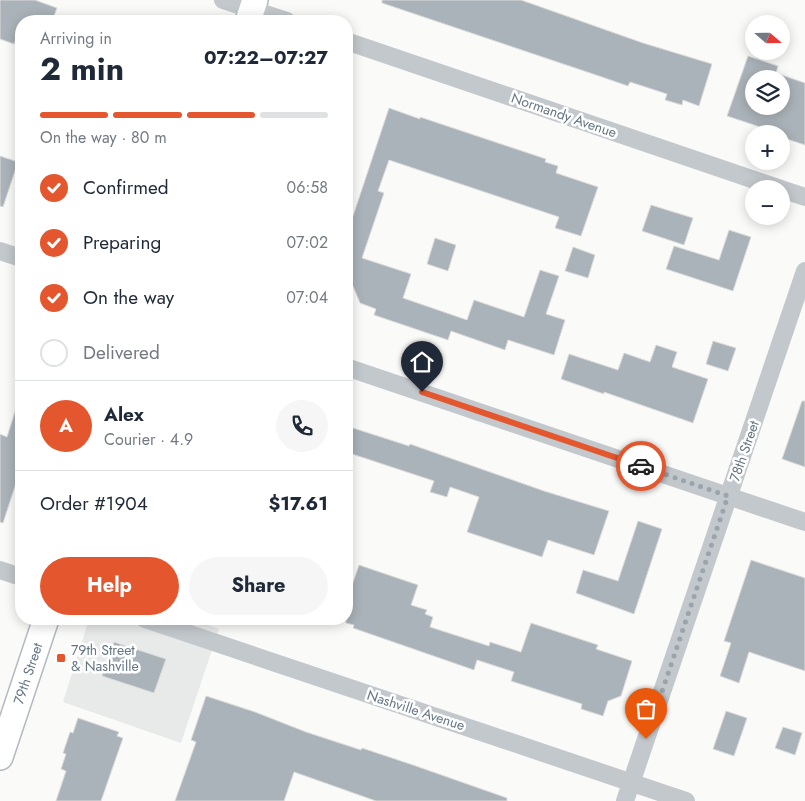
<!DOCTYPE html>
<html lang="en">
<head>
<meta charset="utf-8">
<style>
	:root { --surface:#fff; --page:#f6f6f7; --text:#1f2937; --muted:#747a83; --line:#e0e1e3; --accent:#e4572e }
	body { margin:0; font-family:Jost,sans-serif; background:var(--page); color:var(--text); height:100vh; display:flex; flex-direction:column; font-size:19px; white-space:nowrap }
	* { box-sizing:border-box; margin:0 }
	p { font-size:16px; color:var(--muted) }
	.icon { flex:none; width:28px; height:28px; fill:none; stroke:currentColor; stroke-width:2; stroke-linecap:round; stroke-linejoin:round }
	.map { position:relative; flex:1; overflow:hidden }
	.side { position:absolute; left:15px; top:15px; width:338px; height:610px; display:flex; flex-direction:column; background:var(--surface); border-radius:20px; box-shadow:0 2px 12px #0003 }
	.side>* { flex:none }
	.needle { width:32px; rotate:110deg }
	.controls { position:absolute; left:745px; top:15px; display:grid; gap:10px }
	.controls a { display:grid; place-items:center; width:45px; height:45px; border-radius:50%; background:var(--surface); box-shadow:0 2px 12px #0003; font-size:25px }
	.pin { position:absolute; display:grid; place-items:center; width:42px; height:42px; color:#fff; margin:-51px -21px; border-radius:50% 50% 50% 0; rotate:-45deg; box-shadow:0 0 5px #0007 }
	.pin .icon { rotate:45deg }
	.courier { position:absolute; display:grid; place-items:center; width:50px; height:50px; margin:-25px; border:4px solid #e4572e; border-radius:50%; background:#fff; color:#222; box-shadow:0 1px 6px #0007 }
	.summary em { font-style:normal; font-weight:700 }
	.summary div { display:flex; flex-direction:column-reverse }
	.summary { display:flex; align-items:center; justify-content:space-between; height:85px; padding:0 25px }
	h1 { font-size:32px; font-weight:700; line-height:38px }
	.bar { display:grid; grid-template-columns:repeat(4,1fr); gap:8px 5px; align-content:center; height:60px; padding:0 25px }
	.bar i { height:6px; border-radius:4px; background:var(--line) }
	.bar .on { background:var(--accent) }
	.bar p { grid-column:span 4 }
	.line { display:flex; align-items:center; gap:12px; padding:0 25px; border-top:1px solid var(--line) }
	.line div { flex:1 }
	.round { display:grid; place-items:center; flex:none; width:52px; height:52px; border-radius:26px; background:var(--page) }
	ol { padding:0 25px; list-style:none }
	li { display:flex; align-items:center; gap:15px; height:55px }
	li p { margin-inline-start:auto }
	li .icon { padding:5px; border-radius:50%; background:var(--accent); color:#fff; stroke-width:4 }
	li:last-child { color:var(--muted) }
	li i { width:28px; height:28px; border:2px solid var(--line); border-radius:50% }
	.action { display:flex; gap:10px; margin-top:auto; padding:10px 25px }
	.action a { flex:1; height:58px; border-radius:30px; background:var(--accent); color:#fff; font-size:20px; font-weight:700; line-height:58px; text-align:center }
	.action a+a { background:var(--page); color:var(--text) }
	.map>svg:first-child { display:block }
	.built { fill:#e8e9e9 }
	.building { fill:#aab3b9; stroke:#dcdcda; fill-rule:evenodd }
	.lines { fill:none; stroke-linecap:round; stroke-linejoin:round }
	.secondary-casing { stroke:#b3babf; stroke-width:28 }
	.street { stroke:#c3c8cc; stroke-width:18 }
	.secondary { stroke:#fff; stroke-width:25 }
	.done { stroke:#99a4ac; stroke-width:5; stroke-dasharray:0 9 }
	.route { stroke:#e4572e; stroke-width:6 }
	.poi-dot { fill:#e4572e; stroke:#fff; stroke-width:2 }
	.labels { text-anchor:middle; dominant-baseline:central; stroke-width:5; stroke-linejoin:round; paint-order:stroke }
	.street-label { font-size:14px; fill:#657683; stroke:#fff }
	.poi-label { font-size:14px; fill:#657683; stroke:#fff; text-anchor:start }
</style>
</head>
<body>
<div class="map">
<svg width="805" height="801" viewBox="0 0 805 801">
	<rect width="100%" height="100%" fill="#fafaf8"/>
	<path class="built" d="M89,619H192L219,629L181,743L63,702Z"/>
	<g class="building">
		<path d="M0,0H35L57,8L52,21H21V41L16,39L14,44L0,39Z"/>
		<path d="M382,0H521L643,43L712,64L699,106L683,100L682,105L665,100L667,94L630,82L628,86L599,76L382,3Z"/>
		<path d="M748,56L778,66L776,73L805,83V145L781,137V134L727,116ZM754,79H781V106H754Z"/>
		<path d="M389,108L420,119V117L546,159L545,162L558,166L556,173L598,187L581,236L555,228L559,217L389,160L378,191L384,193L362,258L411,274L403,298L467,320L474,300L524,317L540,270L559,276L546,314L565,320L554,355L508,340L505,350L451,331L448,340L374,315L376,309L360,303L353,286L349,297H346V237Z"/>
		<path d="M0,156L18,162L3,207L0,206Z"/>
		<path d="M651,205L693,218L684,245L642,231Z"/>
		<path d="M729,230L751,237L733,291L666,269L674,246L719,260Z"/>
		<path d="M435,238L456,245L448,271L427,264Z"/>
		<path d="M573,247L595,255L588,278L565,271Z"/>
		<path d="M713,341L736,348L728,371L706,364Z"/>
		<path d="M656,345L677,352L672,367L708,379L693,423L604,392V394L561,379L569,354L618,370L624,353L650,362Z"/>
		<path d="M802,401H805V467L782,459Z"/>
		<path d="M18,402L21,403V468L3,523L0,522V434L7,437Z"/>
		<path d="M353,428L409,446L410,444L544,491L609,511L594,555L548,540L542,557L467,532L479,497L450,487L447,497L430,492L434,481L346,452Z"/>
		<path d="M638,521L662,529L634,614L576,593L583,570L618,581Z"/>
		<path d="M751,560L805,578V671L749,652L739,683L720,676L731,643L724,641Z"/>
		<path d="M359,565L418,585L411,605L427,610L425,614L433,617L430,627L489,646L490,642L521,652L531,623L598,645L596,649L632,661L621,696L608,701L603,716L581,709L582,704L511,681L514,672L477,660L474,670L353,628L354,625L346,623V603Z"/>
		<path d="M114,642L166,659L154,693L102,676Z"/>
		<path d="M206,696L255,712L306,732L361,750L362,748L413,765L507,798V801H376L294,772L284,801H175L196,742L191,740Z"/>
		<path d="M726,711L747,718L734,756L713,749Z"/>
		<path d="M78,718L119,732L117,736L123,738L101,801H56L66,771L61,769L66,754L63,753L70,732L73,733Z"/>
		<path d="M783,727L802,733L795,755L775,748Z"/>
	</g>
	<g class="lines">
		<g class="secondary-casing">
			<g id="secondary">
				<path d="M248,21L255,0"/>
				<path id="s1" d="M0,757L46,619"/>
			</g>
		</g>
		<g class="street">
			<path d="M223,0L287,21"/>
			<path d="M346,41L781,189"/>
			<path d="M781,189L805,197"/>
			<path d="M0,251L21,258"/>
			<path d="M346,367L805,522"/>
			<path d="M0,570L21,577"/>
			<path d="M145,619L686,801"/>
			<path d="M625,801L805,271"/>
		</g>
		<use href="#secondary" class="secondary"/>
	</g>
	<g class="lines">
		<path class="done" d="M641,466L728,496L646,739"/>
		<path class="route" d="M422,392L641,466"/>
	</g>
	<rect class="poi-dot" x="56" y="653" width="10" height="10" rx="2.5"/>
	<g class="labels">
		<g class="street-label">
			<text transform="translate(564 115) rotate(19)">Normandy Avenue</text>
			<text transform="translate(744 451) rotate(-71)">78th Street</text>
			<text stroke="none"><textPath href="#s1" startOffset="88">79th Street</textPath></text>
			<text transform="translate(416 710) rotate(18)">Nashville Avenue</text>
		</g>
		<g class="poi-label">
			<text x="71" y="650">79th Street<tspan x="71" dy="16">&amp; Nashville</tspan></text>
		</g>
	</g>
</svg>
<div class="controls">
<a><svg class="needle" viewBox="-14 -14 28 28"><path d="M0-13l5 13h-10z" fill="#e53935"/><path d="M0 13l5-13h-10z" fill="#747a83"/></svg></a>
<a><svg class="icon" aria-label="layers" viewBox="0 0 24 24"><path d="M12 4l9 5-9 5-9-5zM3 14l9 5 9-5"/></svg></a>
<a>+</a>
<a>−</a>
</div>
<div class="pin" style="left:646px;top:739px;background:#ea580c"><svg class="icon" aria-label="bag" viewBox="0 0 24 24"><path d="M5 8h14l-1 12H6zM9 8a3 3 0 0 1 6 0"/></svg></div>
<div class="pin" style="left:422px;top:392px;background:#1f2937"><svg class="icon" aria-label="home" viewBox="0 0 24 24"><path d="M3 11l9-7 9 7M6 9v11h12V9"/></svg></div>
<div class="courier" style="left:641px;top:466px"><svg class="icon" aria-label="car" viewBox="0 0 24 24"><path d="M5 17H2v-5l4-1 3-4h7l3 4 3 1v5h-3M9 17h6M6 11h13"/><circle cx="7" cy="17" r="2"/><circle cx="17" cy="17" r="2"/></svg></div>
<section class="side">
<div class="summary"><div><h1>2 min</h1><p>Arriving in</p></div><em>07:22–07:27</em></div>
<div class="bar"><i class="on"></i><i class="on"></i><i class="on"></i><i></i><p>On the way · 80 m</p></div>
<ol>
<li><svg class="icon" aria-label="check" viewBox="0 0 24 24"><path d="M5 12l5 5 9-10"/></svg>Confirmed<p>06:58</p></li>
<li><svg class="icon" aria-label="check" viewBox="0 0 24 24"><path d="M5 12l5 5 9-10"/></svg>Preparing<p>07:02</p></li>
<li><svg class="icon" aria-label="check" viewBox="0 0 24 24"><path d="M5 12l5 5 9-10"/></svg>On the way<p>07:04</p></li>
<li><i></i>Delivered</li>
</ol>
<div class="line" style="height:90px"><b class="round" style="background:var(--accent);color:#fff">A</b><div><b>Alex</b><p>Courier · 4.9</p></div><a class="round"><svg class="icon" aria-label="phone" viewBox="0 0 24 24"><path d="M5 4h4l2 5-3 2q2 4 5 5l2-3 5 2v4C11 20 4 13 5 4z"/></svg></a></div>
<div class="line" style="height:65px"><div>Order #1904</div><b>$17.61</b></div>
<div class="action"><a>Help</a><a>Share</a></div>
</section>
</div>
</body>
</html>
